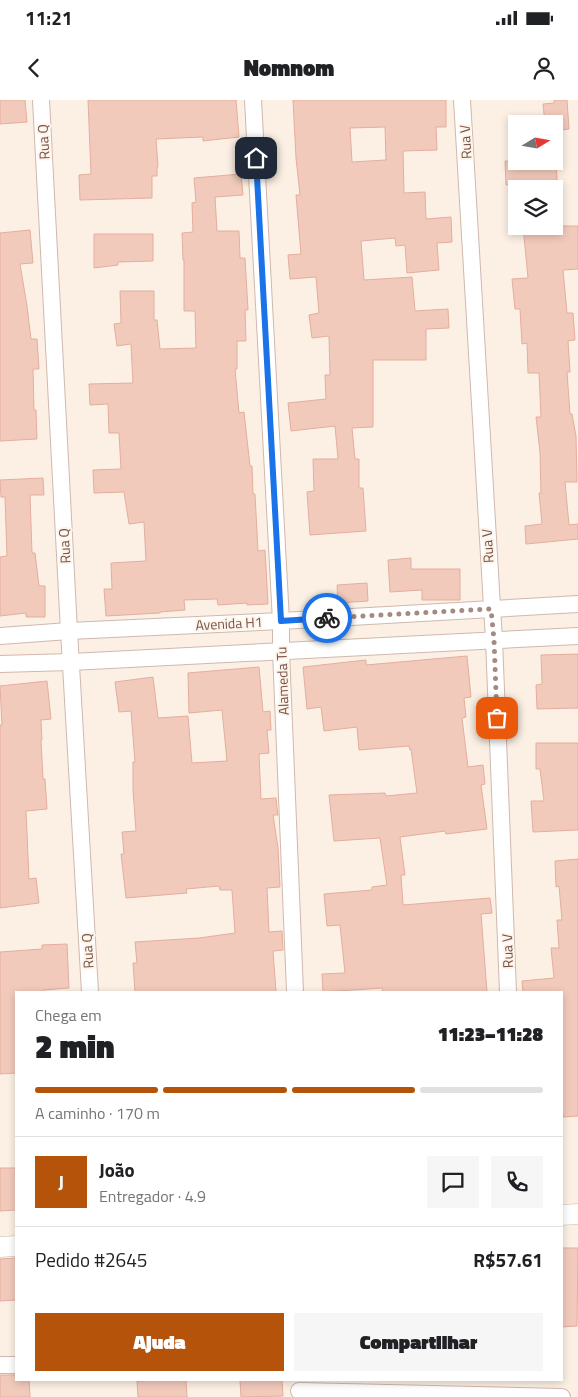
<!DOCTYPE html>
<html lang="pt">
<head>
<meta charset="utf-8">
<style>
	:root { --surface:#fff; --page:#f6f6f6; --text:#202124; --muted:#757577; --line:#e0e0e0; --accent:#b45309 }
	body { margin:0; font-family:"Titillium Web",sans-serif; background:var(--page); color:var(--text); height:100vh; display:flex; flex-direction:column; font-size:19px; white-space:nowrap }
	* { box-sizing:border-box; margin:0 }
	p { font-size:16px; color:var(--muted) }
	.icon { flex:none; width:28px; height:28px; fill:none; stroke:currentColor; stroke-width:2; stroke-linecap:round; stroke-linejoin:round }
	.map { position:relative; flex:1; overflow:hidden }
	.drawer { position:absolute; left:15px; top:891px; width:548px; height:390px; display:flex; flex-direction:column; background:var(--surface); border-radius:0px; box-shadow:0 2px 8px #0003 }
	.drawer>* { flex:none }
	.needle { width:32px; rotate:79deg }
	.fabs { position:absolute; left:508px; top:15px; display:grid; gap:10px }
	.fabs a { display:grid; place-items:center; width:55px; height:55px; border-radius:0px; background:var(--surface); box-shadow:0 2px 8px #0003; font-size:25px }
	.pin { position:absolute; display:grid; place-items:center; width:42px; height:42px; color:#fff; margin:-21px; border-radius:10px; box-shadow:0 2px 8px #0006 }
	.courier { position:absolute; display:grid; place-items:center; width:50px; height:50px; margin:-25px; border:4px solid #1a73e8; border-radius:50%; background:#fff; color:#222; box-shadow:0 1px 6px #0007 }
	.summary em { font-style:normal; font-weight:800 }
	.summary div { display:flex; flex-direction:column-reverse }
	.summary { display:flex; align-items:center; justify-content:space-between; height:85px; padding:0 20px }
	h1 { font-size:32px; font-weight:800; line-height:38px }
	.bar { display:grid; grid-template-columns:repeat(4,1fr); gap:8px 5px; align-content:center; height:60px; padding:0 20px }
	.bar i { height:6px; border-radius:4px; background:var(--line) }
	.bar .selected { background:var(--accent) }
	.bar p { grid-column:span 4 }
	.line { display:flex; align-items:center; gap:12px; padding:0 20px; border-top:1px solid var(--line) }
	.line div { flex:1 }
	.round { display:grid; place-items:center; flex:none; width:52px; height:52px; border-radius:0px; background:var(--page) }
	.primary-button { display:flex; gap:10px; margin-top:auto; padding:10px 20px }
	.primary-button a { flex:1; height:58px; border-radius:0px; background:var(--accent); color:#fff; font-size:20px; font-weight:800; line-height:58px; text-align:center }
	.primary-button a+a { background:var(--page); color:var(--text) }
	.status { display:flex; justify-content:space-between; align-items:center; height:35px; padding:0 25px; background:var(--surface); direction:ltr }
	.status svg { height:14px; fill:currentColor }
	header { display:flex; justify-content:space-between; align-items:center; height:65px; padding:0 20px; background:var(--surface); font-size:22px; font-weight:800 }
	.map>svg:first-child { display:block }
	.building { fill:#f2cabc; stroke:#e4ae9c; fill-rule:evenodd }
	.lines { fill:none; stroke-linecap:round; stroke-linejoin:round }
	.minor-casing { stroke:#d0b8ad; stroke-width:18 }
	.tertiary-casing { stroke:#d0b8ad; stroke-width:21 }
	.minor { stroke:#fff; stroke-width:16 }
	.tertiary { stroke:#fff; stroke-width:20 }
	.done { stroke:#a48a80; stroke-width:5; stroke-dasharray:0 9 }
	.route { stroke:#1a73e8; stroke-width:6 }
	.labels { text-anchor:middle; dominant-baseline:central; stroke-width:4; stroke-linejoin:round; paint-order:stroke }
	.street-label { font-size:14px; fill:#75534a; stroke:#fff4ea }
</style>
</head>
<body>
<div class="status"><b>11:21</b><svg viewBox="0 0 49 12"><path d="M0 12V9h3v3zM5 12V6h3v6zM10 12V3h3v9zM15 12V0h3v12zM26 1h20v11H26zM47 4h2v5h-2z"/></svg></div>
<header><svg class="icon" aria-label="back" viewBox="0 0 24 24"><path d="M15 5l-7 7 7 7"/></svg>Nomnom<svg class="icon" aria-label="person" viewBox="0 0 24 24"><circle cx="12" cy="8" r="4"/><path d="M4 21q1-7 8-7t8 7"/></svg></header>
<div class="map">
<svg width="578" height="1297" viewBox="0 0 578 1297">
	<rect width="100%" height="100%" fill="#fcf0e4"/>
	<g class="building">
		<path d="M0,0H25L27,22L0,24Z"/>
		<path d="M88,0H236L239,37L203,41V37L156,39L158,67H157V76H152V98L80,100L79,75L91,74Z"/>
		<path d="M293,0H446V27H436L437,50L403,51L404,93L425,92L426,119L451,117L452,142L437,143L439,170L407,173L405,145L396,146L395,138L361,141L364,180L412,177L415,211L448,209L449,228L426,229V260H373V327L352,328L355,359H359V388H363L366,431L310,435L307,392L314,391L313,359H338L335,326L291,331L288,303L326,299L325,275H330L329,236L312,238L309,215L319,213L316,177L290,179L288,155L301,154L296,95H300L296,58ZM385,27L386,60L352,62L350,28Z"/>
		<path d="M554,0H567L569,29L554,31V24H545L543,4L554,3Z"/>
		<path d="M505,61H556L557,80L506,85Z"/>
		<path d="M241,74L243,95L215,97L217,131H239L240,158H245L248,210H245L246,241H237V269H235L239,313L244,312L250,366H252L253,394H255L258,451L265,450L268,504L247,505V503L218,505L217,499L184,500L185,510L160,512V513L106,516L104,489H112L111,463L146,461L144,422L129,424L124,392L94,393L93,370L121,369L119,333H109L108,304L90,305L89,284L133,283L131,244L117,246L114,224L121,223L120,191H154V220H157L160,249L196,248L195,211H184V160H183L182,133L193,132L192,103L196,102L194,78Z"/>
		<path d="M523,126H578V169L563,170L567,213H573L575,240L568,241L570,272H567L570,314H572L576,336L577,382H565L569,425L578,424V439L526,444L525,426L542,424L539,393H541L540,352L536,317H541L539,273H528L527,243L522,244L520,209H515L512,179L528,178Z"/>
		<path d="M30,130L33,163L20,164L27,206L31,239H37L39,269H33L34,310H36L37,339L0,341V133Z"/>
		<path d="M94,134H153V161L118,162V165L94,168Z"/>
		<path d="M43,378L44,395H30L32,453H35L39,486H45V517H26V513L0,516V457L7,456L5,397H1L0,380Z"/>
		<path d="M411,458V469H460V500H422V490L390,492L388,460Z"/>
		<path d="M367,483L368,501L338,503L337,485Z"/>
		<path d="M578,554V608L537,609L536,585L542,584L541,555Z"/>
		<path d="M467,556L471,597L464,598L466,617L462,618L468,667L483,665L485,684L481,685L487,729L446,734L445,731L400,737L405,775H401L403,805L490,798L492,813L481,814L487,892H383L382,888L323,892L322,874L345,873L340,825L327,826L324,794L372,790V787L387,785L380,738L334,741L329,695L385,693L386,696L417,693L411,649L410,650L409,646L359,650L357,627L324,631L321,607L307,609L303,567L366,560V565Z"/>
		<path d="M259,567L263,612L270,611L271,630H267L269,653L259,654L261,699L276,698L277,708L278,715H273L278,748L280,787L267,788L269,832L282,831L283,850L273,851L276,892H135L133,863H137L135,842L199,838L235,833L232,790H220L219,786L186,789L187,793L126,798L121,754H124L122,732L136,731L133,690V662H135L131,611L119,612L115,582L153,577L158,618L188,616L192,663L227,661L222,610L189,613L188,573Z"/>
		<path d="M47,581L51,619L41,620L42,640H41L43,679H45L47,709L26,711L29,779L36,778L39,803L0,808V625H2L0,586Z"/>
		<path d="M536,643H578V730L533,732L531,701H544L540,669H536Z"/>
		<path d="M578,759V1016L563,1017L561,992V892H523L522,881L554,878L551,848H559L557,820H562L559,786L556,787L555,761Z"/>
		<path d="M67,844L69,888L44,890V892H16V973L0,974V852L42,849V845Z"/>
		<path d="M0,1068H16V1110L0,1111Z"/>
		<path d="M561,1148H578L577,1226L561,1227Z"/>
		<path d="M16,1158V1200L0,1201V1159Z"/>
		<path d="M0,1275H16V1280H29L30,1297H0Z"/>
		<path d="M153,1280H186L187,1297H138L137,1281Z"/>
		<path d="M240,1280H282L283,1296L241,1297Z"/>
	</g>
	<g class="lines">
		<g class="minor-casing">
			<g id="minor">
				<path d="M41,0L69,531L90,892"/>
				<path d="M253,0L281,521V551L295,892"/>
				<path d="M462,0L494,540L508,892"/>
				<path d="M0,536L69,531L281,521L578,504"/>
				<path d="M0,564L71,562L578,536"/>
				<path d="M0,1265H16"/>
				<path d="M299,1291L562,1297"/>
			</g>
		</g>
		<g class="tertiary-casing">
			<g id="tertiary">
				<path d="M561,1115L578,1114"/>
				<path d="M0,1147L16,1146"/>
			</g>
		</g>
		<use href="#minor" class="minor"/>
		<use href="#tertiary" class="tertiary"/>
	</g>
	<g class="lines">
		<path class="done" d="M327,518L491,509L494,540L497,618"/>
		<path class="route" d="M256,58L281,521L327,518"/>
	</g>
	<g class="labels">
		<g class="street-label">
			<text transform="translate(43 42) rotate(-93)">Rua Q</text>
			<text transform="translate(465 42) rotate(-93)">Rua V</text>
			<text transform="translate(64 446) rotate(-93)">Rua Q</text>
			<text transform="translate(487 446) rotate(-93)">Rua V</text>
			<text transform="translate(229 523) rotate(-3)">Avenida H1</text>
			<text transform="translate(282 581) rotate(-92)">Alameda Tu</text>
			<text transform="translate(87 851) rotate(-93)">Rua Q</text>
			<text transform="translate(507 851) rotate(-92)">Rua V</text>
		</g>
	</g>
</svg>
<div class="fabs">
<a><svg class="needle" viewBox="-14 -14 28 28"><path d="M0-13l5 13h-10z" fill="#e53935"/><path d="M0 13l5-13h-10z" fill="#757577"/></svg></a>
<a><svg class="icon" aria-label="layers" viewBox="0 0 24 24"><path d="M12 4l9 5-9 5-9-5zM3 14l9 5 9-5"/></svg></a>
</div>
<div class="pin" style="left:497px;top:618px;background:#ea580c"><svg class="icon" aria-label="bag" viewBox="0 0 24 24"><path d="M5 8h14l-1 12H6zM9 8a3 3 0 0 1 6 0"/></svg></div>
<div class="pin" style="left:256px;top:58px;background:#1f2937"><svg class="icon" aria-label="home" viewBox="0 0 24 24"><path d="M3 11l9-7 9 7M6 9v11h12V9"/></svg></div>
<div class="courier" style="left:327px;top:518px"><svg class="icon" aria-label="bike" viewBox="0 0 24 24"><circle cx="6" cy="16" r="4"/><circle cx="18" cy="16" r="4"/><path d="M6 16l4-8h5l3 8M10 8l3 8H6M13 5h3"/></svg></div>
<section class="drawer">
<div class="summary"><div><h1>2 min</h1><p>Chega em</p></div><em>11:23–11:28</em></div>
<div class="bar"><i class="selected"></i><i class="selected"></i><i class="selected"></i><i></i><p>A caminho · 170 m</p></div>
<div class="line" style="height:90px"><b class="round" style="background:var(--accent);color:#fff">J</b><div><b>João</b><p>Entregador · 4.9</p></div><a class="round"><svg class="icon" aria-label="chat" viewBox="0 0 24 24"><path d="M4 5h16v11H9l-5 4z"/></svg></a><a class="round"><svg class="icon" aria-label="phone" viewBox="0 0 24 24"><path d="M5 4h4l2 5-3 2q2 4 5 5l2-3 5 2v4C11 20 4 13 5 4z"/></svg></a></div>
<div class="line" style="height:65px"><div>Pedido #2645</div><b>R$57.61</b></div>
<div class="primary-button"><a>Ajuda</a><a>Compartilhar</a></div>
</section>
</div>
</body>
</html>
